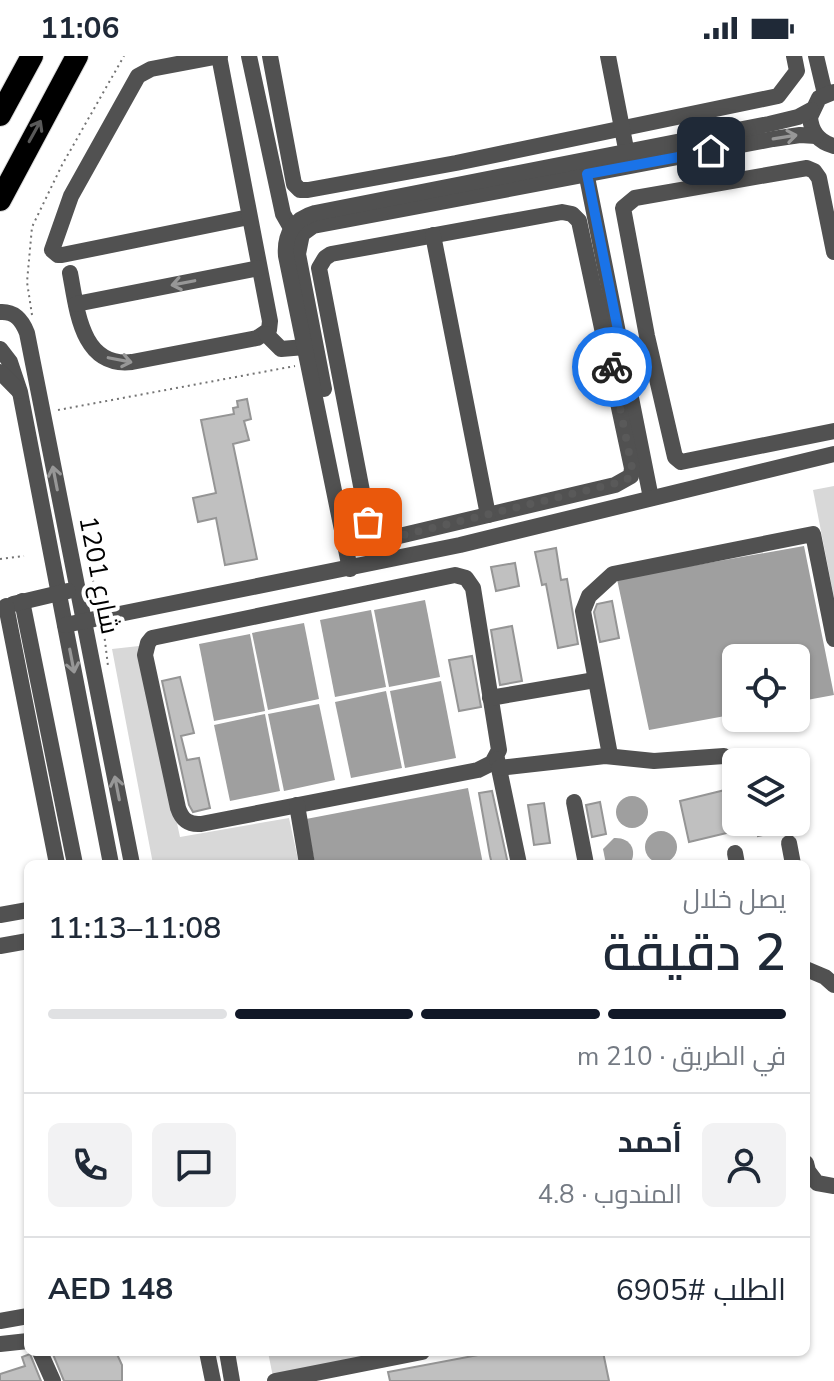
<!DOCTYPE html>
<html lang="ar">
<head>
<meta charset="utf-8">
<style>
	:root { --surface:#fff; --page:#f2f2f3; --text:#1f2937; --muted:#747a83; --line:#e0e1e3; --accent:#111827 }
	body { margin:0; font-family:"Nunito Sans",Cairo,sans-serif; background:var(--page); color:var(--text); direction:rtl; height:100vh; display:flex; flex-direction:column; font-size:30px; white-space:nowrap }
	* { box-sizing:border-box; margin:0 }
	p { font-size:26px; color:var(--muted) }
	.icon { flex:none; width:44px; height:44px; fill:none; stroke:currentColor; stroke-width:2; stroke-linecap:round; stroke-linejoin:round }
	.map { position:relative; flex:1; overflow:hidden; direction:ltr }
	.drawer { position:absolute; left:24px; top:804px; width:786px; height:496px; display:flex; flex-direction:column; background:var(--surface); border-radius:12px; box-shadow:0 2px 6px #0004; direction:rtl }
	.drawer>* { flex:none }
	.buttons { position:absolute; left:722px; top:588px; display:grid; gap:16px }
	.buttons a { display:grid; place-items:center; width:88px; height:88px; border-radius:12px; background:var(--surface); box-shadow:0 2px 6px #0004; font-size:40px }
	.pin { position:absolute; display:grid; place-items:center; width:68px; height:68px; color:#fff; margin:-34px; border-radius:16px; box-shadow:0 4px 12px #0006 }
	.courier { position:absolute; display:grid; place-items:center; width:80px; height:80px; margin:-40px; border:6px solid #1a73e8; border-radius:50%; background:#fff; color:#222; box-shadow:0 2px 10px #0007 }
	.summary em { font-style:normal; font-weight:600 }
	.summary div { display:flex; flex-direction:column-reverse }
	.summary { display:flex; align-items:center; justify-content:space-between; height:136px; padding:0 24px }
	h1 { font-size:52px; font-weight:600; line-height:60px }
	.bar { display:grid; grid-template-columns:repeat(4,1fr); gap:12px 8px; align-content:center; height:96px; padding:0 24px }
	.bar i { height:10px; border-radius:6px; background:var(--line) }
	.bar .on { background:var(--accent) }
	.bar p { grid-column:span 4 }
	.line { display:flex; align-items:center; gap:20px; padding:0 24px; border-top:2px solid var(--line) }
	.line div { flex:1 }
	.round { display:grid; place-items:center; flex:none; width:84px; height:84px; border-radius:12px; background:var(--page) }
	.status { display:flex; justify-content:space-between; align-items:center; height:56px; padding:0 40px; background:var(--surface); direction:ltr }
	.status svg { height:22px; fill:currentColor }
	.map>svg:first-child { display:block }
	.green { fill:#d8d8d8 }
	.water { fill:#9f9f9f }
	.building { fill:#c0c0c0; stroke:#959595; stroke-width:2 }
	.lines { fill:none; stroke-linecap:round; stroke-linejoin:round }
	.highway-casing { stroke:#dbdbdb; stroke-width:24 }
	.path { stroke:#737373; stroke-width:2; stroke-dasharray:2 4; stroke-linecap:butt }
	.minor { stroke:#515151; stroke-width:16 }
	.highway { stroke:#000; stroke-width:22 }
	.oneway { stroke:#595959 }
	.oneway2 { stroke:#979797 }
	.done { stroke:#595959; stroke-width:8; stroke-dasharray:0 14.4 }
	.route { stroke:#1a73e8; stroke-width:10 }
	.labels { text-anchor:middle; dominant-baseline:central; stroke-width:8; stroke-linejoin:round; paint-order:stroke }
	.street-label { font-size:26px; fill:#000; stroke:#fff }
</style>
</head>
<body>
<div class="status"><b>11:06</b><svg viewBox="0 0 49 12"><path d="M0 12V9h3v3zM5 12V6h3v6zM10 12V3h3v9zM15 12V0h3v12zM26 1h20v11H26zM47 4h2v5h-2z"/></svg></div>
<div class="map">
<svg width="834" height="1325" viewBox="0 0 834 1325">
	<rect width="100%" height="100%" fill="#fff"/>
	<g class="green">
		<path d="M834,430V542L813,434Z"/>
		<path d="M139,590L180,781L289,762L299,808H153L112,593Z"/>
		<path d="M268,1296H402L273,1321Z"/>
	</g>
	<g class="water">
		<path d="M804,490L834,639L796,646V602H736V658L649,674L617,523Z"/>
		<path d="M425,544L440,621L389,631L374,554Z"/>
		<path d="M371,554L386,631L335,641L320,564Z"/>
		<path d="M304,567L319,643L268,654L252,577Z"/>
		<path d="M250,578L265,655L214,665L199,588Z"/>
		<path d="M441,625L456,702L405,712L390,635Z"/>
		<path d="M386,635L402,712L351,722L335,646Z"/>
		<path d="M319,648L335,724L284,735L268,658Z"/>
		<path d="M265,658L280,735L230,745L214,669Z"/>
		<path d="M468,732L483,808H315L306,763Z"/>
		<circle cx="632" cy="756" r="16"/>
		<circle cx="661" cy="791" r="16"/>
		<path d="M614,782C630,781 638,794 630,808H606L603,793Z"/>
	</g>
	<g class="building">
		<path d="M247,343L251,363L244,365L249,384L233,388L257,503L225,509L216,462L198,466L193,442L216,437L201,364L234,358L233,352L238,351L237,345Z"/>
		<path d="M556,492L561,524L567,523L578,588L558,592L546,528L542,529L535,496Z"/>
		<path d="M515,507L519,530L496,535L491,511Z"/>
		<path d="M612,545L619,582L600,586L594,556L597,548Z"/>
		<path d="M512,570L522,625L500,629L491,574Z"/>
		<path d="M472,600L481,651L459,655L449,604Z"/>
		<path d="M180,621L194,677L181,680L187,704L199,702L210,752L193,756L189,749L162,625Z"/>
		<path d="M725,734L735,775L689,786L680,745Z"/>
		<path d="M492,735L508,808H492L490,800L479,737Z"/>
		<path d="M600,746L606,778L592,781L586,749Z"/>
		<path d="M544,747L550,787L534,789L528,749Z"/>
		<path d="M755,766H784L786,774L758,780Z"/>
		<path d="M52,1296H116L122,1309V1325H64Z"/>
		<path d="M494,1296H603L609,1325H390L388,1316Z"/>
		<path d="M30,1298L41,1325H0V1318L25,1310L22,1301Z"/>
	</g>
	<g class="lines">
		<g class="highway-casing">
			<g id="highway">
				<path d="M0,59L32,0"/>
				<path d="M0,144L77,0"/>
			</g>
		</g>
		<g class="path">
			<path d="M32,259L27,226L32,171L62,109L124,0"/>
			<path d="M58,354L295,310"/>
			<path d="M82,483L99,547"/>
			<path d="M0,503L24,500"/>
			<path d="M104,577L108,610"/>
		</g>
		<g class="minor">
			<path d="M220,0L151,13L138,20L71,140L52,194L58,199H62L249,161"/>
			<path d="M249,0L283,158L291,172L299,176"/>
			<path d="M270,0L294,128L300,134H308L456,107L778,40L797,15L794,0"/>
			<path d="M608,0L627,98"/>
			<path d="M816,0L825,38"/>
			<path d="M834,36L819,42L810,61C811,76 819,86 834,90"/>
			<path d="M585,111L651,442"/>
			<path d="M562,156L572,158L579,165L632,412L631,420L615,429L395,481C380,482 374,478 368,466L319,212L325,202L331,198Z"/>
			<path d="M433,179L488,459"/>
			<path d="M834,196L819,122L814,115L807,112L635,142L623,152L647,280L675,401L681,406L834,375"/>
			<path d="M70,217C77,253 81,312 132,306L257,282L269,274L270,265L219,0"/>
			<path d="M76,248L259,212"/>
			<path d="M0,256C15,255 22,264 27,277L132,808"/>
			<path d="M266,278L281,293L305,291"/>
			<path d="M0,293L10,306L20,336L111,808"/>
			<path d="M0,316L19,335"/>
			<path d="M324,333L298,198L302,178L313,170L773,83L800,79L816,80"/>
			<path d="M350,513L286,200C284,178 294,163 315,157L769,68L798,61L811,54"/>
			<path d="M455,519L466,522L473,532L499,694L492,707L478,714L201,768C189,769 182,764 178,752L145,599L148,587L152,582Z"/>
			<path d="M22,545L75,808"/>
			<path d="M13,548L68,535"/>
			<path d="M6,550L57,808"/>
			<path d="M65,569L460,489L834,398"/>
			<path d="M490,642L595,624"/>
			<path d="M610,699L583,555L589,540L613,518L813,478L834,583"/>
			<path d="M497,703L519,808"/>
			<path d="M499,712L605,700L654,705L724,700"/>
			<path d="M574,746L586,808"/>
			<path d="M297,749L307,808"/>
			<path d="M789,787L793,808"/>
			<path d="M735,797L737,808"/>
			<path d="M0,859L28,854"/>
			<path d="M0,890L28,885"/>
			<path d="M806,913L825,921L834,929"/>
			<path d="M806,1107L808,1115L817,1127L834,1130"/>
			<path d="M0,1265L28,1260"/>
			<path d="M0,1288L28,1285"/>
			<path d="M40,1296L53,1325"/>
			<path d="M207,1296L213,1325"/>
			<path d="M227,1296L232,1325"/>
			<path d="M275,1325L422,1296"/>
		</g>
		<use href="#highway" class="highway"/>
	</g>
	<defs><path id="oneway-shaft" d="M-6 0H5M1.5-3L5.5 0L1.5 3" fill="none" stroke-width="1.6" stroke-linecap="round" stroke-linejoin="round" transform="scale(2)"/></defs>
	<use class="oneway" href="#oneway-shaft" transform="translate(35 75) rotate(-61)"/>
	<g class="oneway2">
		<use href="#oneway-shaft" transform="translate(785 81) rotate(-9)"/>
		<use href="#oneway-shaft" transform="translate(183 227) rotate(169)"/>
		<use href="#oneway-shaft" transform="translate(120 304) rotate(11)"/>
		<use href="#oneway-shaft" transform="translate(55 422) rotate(-101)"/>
		<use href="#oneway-shaft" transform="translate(72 605) rotate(79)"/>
		<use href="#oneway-shaft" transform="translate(117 732) rotate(-101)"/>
	</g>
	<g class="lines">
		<path class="done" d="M368,466C374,478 380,482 395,481L625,425L631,420L632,412L612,311"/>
		<path class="route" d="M612,311L607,287L620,284L587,118L711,95"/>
	</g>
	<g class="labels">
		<g class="street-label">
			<text transform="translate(99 519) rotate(79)">شارع 1201</text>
		</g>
	</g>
</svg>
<div class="buttons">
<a><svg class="icon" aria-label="locate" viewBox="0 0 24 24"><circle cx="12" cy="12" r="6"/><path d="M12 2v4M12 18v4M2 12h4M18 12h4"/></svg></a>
<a><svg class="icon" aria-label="layers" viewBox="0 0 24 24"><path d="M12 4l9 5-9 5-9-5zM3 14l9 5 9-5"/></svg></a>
</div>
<div class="pin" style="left:368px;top:466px;background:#ea580c"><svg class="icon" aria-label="bag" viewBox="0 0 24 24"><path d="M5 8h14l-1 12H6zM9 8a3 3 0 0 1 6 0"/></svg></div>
<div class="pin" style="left:711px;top:95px;background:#1f2937"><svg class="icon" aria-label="home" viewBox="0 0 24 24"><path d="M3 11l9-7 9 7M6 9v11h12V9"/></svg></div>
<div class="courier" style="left:612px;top:311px"><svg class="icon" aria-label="bike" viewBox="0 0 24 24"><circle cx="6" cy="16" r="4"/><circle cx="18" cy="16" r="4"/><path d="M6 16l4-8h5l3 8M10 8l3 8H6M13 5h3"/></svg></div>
<section class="drawer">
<div class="summary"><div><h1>2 دقيقة</h1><p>يصل خلال</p></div><em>11:08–11:13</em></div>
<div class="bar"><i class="on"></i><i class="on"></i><i class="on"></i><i></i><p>في الطريق · 210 m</p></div>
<div class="line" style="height:144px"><a class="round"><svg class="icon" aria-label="person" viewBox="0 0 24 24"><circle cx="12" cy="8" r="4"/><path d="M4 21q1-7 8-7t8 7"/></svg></a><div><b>أحمد</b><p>المندوب · 4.8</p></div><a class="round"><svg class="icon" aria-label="chat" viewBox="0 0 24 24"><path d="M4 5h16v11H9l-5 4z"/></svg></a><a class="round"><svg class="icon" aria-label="phone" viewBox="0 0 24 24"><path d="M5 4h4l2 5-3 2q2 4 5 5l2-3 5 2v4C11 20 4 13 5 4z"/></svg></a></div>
<div class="line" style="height:104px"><div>الطلب #6905</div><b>AED 148</b></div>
</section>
</div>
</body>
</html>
